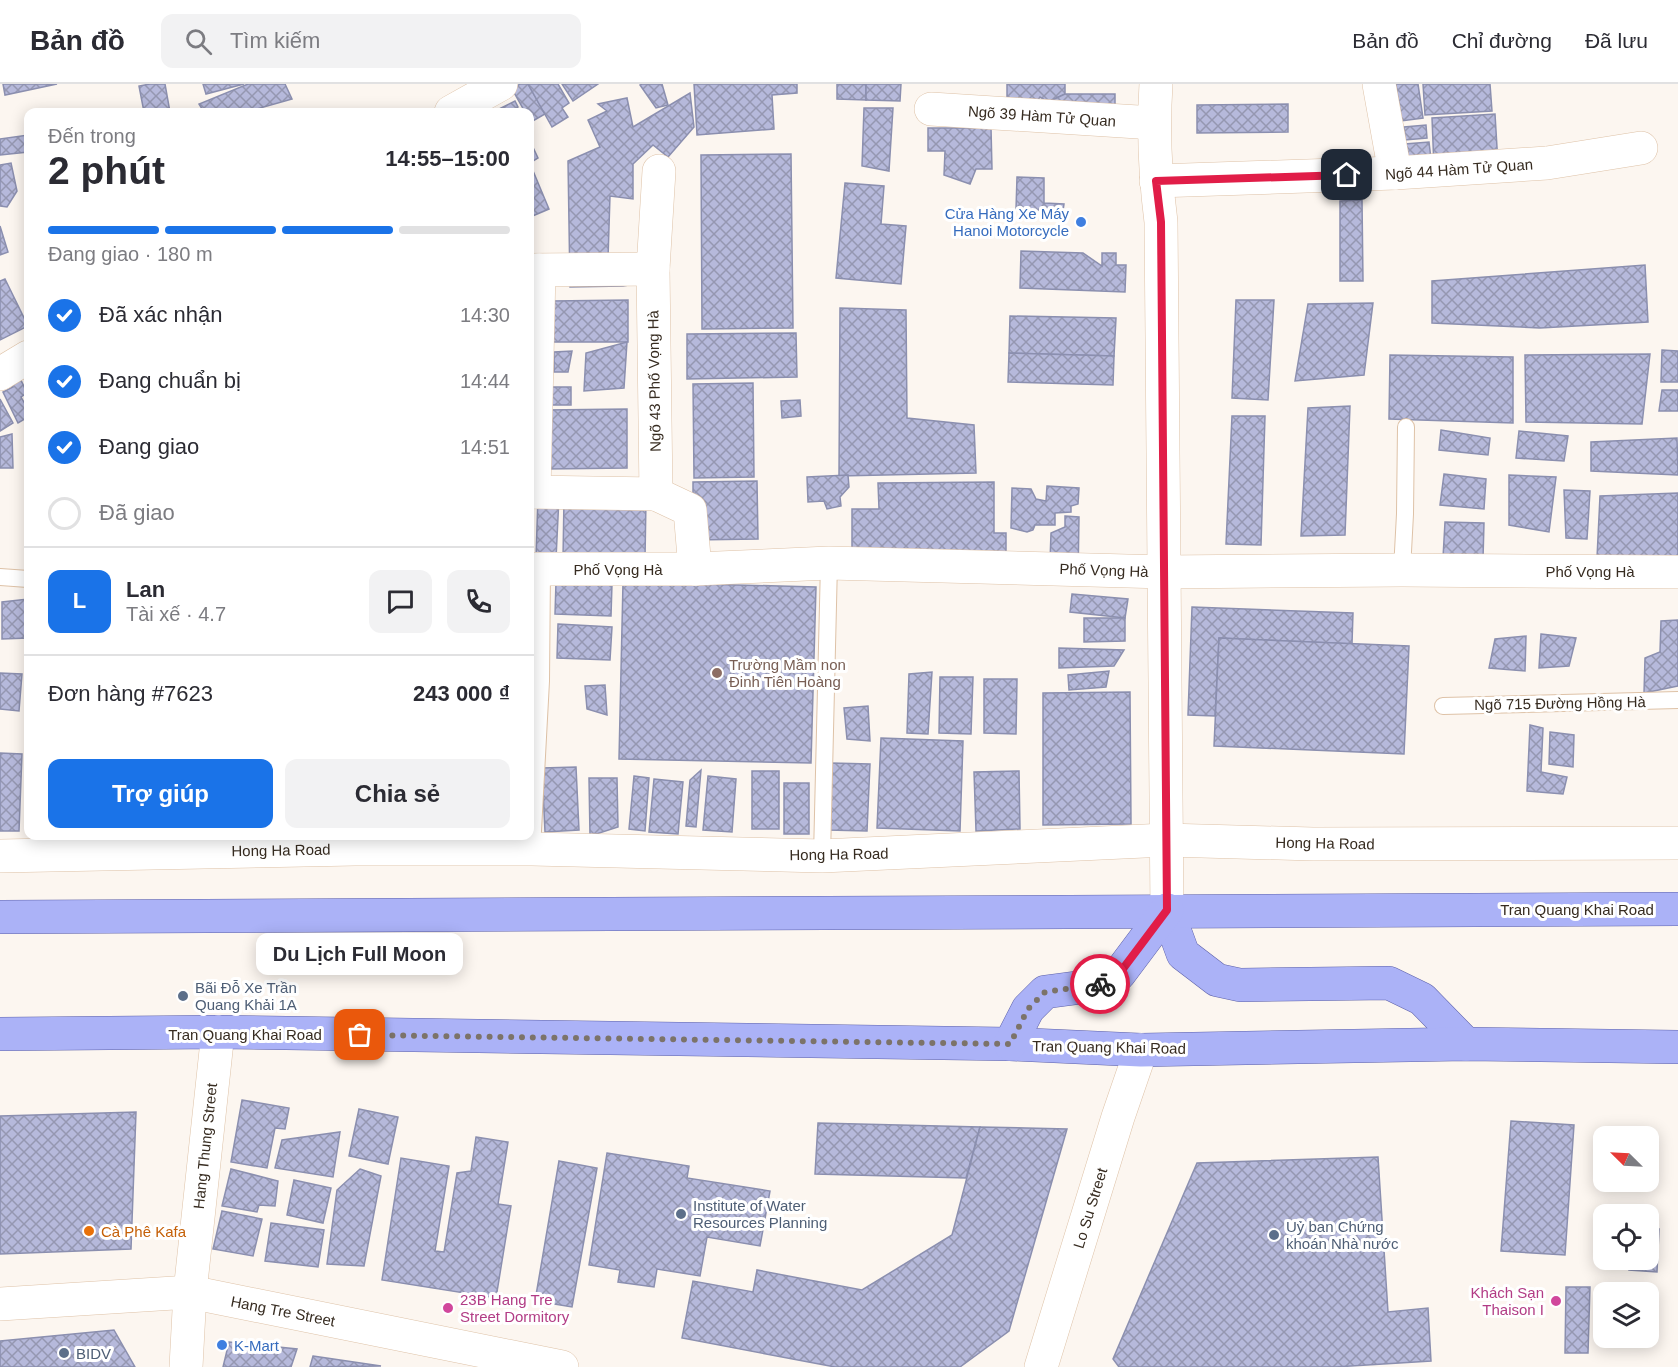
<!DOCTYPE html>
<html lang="vi">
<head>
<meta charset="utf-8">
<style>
	:root { --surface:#fff; --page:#f2f2f3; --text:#2b2b33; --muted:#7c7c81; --line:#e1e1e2; --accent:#1a73e8 }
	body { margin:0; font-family:Arial,sans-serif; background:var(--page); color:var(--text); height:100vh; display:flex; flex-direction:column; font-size:22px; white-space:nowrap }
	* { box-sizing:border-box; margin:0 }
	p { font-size:20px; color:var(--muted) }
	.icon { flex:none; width:33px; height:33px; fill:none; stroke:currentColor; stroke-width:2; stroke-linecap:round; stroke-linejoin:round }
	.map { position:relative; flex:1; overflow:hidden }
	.side { position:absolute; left:24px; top:24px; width:510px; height:732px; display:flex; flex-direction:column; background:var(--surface); border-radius:12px; box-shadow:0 3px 15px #0003 }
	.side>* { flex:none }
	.needle { width:39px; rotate:294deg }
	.buttons { position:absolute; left:1593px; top:1042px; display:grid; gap:12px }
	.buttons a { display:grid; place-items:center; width:66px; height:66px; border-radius:12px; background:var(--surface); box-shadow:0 3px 15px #0003; font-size:30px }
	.pin { position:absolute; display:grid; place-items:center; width:51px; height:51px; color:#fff; margin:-26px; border-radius:12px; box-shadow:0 3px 9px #0006 }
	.courier { position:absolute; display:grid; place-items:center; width:60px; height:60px; margin:-30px; border:4px solid #e11d48; border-radius:50%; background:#fff; color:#222; box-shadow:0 2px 8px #0007 }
	.bubble { position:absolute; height:42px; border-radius:12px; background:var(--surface); box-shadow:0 3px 15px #0003; font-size:20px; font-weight:600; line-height:42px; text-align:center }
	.overview em { font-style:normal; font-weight:600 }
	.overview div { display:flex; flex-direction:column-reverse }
	.overview { display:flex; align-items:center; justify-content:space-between; height:102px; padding:0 24px }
	h1 { font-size:39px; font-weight:600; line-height:45px }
	.bar { display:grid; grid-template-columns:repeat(4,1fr); gap:9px 6px; align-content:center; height:72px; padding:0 24px }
	.bar i { height:8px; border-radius:4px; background:var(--line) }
	.bar .on { background:var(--accent) }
	.bar p { grid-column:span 4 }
	.line { display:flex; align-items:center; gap:15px; padding:0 24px; border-top:2px solid var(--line) }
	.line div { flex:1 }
	.round { display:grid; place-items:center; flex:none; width:63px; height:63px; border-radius:12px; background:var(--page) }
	ol { padding:0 24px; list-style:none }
	li { display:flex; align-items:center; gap:18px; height:66px }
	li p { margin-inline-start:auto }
	li .icon { padding:6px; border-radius:50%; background:var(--accent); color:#fff; stroke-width:4 }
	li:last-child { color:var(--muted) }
	li i { width:33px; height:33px; border:3px solid var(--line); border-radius:50% }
	.action { display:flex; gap:12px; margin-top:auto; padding:12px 24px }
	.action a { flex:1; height:69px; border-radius:12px; background:var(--accent); color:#fff; font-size:24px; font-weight:600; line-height:69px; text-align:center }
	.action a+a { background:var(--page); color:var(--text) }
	header { display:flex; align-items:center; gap:36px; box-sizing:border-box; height:84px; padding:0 30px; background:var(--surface); border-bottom:2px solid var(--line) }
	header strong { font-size:28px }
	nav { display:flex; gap:33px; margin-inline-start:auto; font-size:21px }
	.search { width:420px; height:54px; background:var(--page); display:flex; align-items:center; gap:15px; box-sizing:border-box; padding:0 21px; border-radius:12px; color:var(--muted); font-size:22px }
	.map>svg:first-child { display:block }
	.building { fill:url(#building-cross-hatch); stroke:#8b8faf; stroke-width:1.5 }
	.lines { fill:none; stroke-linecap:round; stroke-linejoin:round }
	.service-casing { stroke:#dec2a7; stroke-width:18 }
	.minor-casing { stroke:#dec2a7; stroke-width:34 }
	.tertiary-casing { stroke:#dec2a7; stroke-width:34 }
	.primary-casing { stroke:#5e62a9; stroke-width:34 }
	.service { stroke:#fff; stroke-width:16 }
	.minor { stroke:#fff; stroke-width:33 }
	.tertiary { stroke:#fff; stroke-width:33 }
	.primary { stroke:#abb2f7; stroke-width:33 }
	.done { stroke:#7c7369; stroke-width:6; stroke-dasharray:0 10.8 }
	.route { stroke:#e11d48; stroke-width:8 }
	.shop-dot { fill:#3f7fe0; stroke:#fff; stroke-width:2 }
	.education-dot { fill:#8d6e63; stroke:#fff; stroke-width:2 }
	.service-dot { fill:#5c6f8a; stroke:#fff; stroke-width:2 }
	.food-dot { fill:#e8710a; stroke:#fff; stroke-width:2 }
	.hotel-dot { fill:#d1479c; stroke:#fff; stroke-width:2 }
	.labels { text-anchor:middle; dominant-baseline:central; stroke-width:6; stroke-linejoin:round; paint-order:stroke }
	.street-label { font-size:15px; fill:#372c21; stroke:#fff }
	.shop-label { font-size:15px; fill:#366cbe; stroke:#fff; text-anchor:end }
	.education-label { font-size:15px; fill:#785e54; stroke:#fff; text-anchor:start }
	.service-label { font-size:15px; fill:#4e5e75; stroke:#fff; text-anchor:start }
	.food-label { font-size:15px; fill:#c56008; stroke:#fff; text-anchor:start }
	.hotel-label { font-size:15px; fill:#b23c85; stroke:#fff; text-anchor:end }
</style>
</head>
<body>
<header>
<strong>Bản đồ</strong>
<div class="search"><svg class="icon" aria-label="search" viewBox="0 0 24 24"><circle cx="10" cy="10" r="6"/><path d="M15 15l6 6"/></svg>Tìm kiếm</div>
<nav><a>Bản đồ</a><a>Chỉ đường</a><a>Đã lưu</a></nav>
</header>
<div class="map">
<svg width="1678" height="1283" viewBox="0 0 1678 1283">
	<defs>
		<pattern id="building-cross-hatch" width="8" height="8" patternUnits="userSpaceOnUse" patternTransform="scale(1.5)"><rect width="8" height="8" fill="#b6b9db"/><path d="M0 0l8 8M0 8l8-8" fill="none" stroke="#9597b1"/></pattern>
	</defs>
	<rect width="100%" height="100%" fill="#fcf6f0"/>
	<g class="building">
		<path d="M3,0H57L5,11Z"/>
		<path d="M150,0H165L170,28H144L139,2Z"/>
		<path d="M203,0H244L206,10Z"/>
		<path d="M248,0H285L292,15L246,28H204L199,20Z"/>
		<path d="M520,0H528L545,30L531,38L530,28H525L512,5Z"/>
		<path d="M528,0H558L569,19L562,24L568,33L552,43Z"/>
		<path d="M562,0H598L573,17Z"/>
		<path d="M642,0H662L668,21L656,24L640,1Z"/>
		<path d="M694,0H797V9L772,11L774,45L697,51Z"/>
		<path d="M837,0H866V16L837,15Z"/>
		<path d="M866,0H901L900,17L866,16Z"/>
		<path d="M1007,0H1065V10L1048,18L1040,13L1035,20L1007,19Z"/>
		<path d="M1396,0H1418L1423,34L1401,37Z"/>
		<path d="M1423,0H1490L1492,27L1425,31Z"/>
		<path d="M690,9L694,43L668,73L653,61L633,80V115L610,112L608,175L646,198L623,202L570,203L568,77L600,63L588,36L607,27L598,20L627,14L633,43Z"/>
		<path d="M1065,10H1115V27L1048,18Z"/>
		<path d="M515,17L518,23L515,28H493Z"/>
		<path d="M1288,20V48L1197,49V21Z"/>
		<path d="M864,24H893L889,87L862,82Z"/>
		<path d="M1495,30L1498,80L1434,84L1432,34Z"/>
		<path d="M1426,41L1427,54L1405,56L1404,43Z"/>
		<path d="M928,44H991L992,85H976L970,100L944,91L945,67H928Z"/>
		<path d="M28,51V68L0,71V55Z"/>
		<path d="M530,57L538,74L530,79Z"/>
		<path d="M1429,58L1431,75L1406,76L1405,60Z"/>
		<path d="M791,70L793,244L702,245L701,71Z"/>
		<path d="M11,79L17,107L7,123L0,122V81Z"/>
		<path d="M531,82L549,125L530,133V83Z"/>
		<path d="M1017,93L1044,94V119L1064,120L1063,127L1016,125Z"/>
		<path d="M845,99L884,102L881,140L906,142L901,200L836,194Z"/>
		<path d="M1362,116L1363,197H1340V117Z"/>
		<path d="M0,142L8,168L0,171Z"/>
		<path d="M1021,167L1083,169L1102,182V169H1116V181H1126L1125,208L1020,204Z"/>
		<path d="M1645,181L1648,238L1540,244L1432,239V197Z"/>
		<path d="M5,195L28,242L0,256V197Z"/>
		<path d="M628,216V258H552V217Z"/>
		<path d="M1236,216H1274L1268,316L1232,314Z"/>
		<path d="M1373,219L1364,291L1295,297L1308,220Z"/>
		<path d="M840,224L906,226L907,334L974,341L976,389L839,392Z"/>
		<path d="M1010,232L1116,234L1114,272L1009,269Z"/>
		<path d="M796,249L797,293L687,295V250Z"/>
		<path d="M627,258L624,304L584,307L586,269Z"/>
		<path d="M1662,266L1678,267V298H1661Z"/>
		<path d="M572,267L568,288H554V268Z"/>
		<path d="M1009,269L1114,272L1113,301L1008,298Z"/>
		<path d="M1650,270L1642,340L1526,338L1525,271Z"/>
		<path d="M1390,271L1513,273V339L1389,335Z"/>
		<path d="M20,294L27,309L21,313L25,320L28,318V333L18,339L3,308L13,303L10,298Z"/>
		<path d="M753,299L754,393L694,394L693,300Z"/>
		<rect x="540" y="303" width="31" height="18"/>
		<path d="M1662,306H1678V327H1659Z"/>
		<path d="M0,315L13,339L0,347Z"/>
		<path d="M800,316L801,332L782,334L781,317Z"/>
		<path d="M1350,322L1345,451L1301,452L1308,324Z"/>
		<path d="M627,325V384L546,385L545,326Z"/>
		<path d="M1232,332H1265L1261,461L1226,460Z"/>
		<path d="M1441,346L1490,354L1488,371L1439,366Z"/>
		<path d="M1519,347L1568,352L1564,377L1516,374Z"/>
		<path d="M12,350L13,384H0V353Z"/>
		<path d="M1677,354L1678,391L1591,387V358Z"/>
		<path d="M1444,390L1486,395L1484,425L1440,421Z"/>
		<path d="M848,391L849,403L840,413L841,422L827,425L824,417L808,418L807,393Z"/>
		<path d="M1509,391L1556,393L1549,448L1509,441Z"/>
		<path d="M757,397L758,455L693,456V398Z"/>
		<path d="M994,398V449H1006V471L852,472V425H879L878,399Z"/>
		<path d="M1047,402L1079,404L1078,420L1071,422V428L1055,429V441H1035L1033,446L1027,448L1011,444L1012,404L1031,405L1036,415L1046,417Z"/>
		<path d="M1564,406L1590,407L1587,455L1566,454Z"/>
		<path d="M1678,409V474H1597L1600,412Z"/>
		<path d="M538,412L559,413L556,475L536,474Z"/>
		<path d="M564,415L646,416L645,475L563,474Z"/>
		<path d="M1065,432L1079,433L1078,494L1050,477L1051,449L1065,443Z"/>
		<path d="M1445,438L1484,439L1483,475L1443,474Z"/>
		<path d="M533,496L530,598V497Z"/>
		<path d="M556,498L612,500L611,532L555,530Z"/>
		<path d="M623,498L816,503L811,679L619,675Z"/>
		<path d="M1072,510L1128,515L1125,534L1070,528Z"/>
		<path d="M28,515V554L2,555V518Z"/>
		<path d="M1192,523L1353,529L1352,560L1219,554L1215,632L1188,631Z"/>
		<path d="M1084,534H1125V557L1084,558Z"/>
		<path d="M1678,536V602L1644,609L1645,574L1660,568L1661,537Z"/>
		<path d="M558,540L612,543L610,576L557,574Z"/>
		<path d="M1541,550L1576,554L1569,582L1539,584Z"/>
		<path d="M1526,552L1525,587L1489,584L1495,555Z"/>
		<path d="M1219,554L1409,562L1404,670L1214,662Z"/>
		<path d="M1059,564L1124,566L1114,582L1059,584Z"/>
		<path d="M1109,587L1106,603L1069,606L1068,591Z"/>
		<path d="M932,588L928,650L907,649L909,590Z"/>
		<path d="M0,589L22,590L19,627L0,625Z"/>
		<path d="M940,593H973L971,650L939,649Z"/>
		<path d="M984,595H1017L1016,650L984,649Z"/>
		<path d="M605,601L607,631L587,625L585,602Z"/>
		<path d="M1130,608L1131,740L1043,741V609Z"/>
		<path d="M868,622L870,657L847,655L844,624Z"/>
		<path d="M1530,641L1543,644L1541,688L1567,693L1563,710L1527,707Z"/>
		<path d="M1550,648L1574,651L1573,683L1549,680Z"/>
		<path d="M881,654L963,657L960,747L877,744Z"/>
		<path d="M0,669L22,670L19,747H0Z"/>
		<path d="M831,679L870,680L867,747L828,746Z"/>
		<path d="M576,683L579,746L545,748L542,684Z"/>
		<path d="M701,686L696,743L686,742L690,696Z"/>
		<rect x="752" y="687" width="27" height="58"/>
		<path d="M1019,687L1020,745L976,747L974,688Z"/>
		<path d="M634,692L649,694L645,747L629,745Z"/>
		<path d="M708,692L736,695L732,748L703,746Z"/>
		<path d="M589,694H617L618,743L590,752Z"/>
		<path d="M654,695L683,698L678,750L649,748Z"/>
		<rect x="784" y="699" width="25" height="51"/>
		<path d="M90,752H153V754L90,753Z"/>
		<path d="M242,1016L289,1024L285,1045L275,1044L267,1084L231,1078Z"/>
		<path d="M359,1025L398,1033L388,1080L349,1072Z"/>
		<path d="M136,1028L131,1165L0,1170V1032Z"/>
		<path d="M1511,1037L1574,1041L1565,1171L1501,1167Z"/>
		<path d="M818,1039L980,1043L966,1094L815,1090Z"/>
		<path d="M980,1043L1067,1045L1009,1247L960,1283H835L682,1254L693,1197L753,1208L757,1186L862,1206L952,1151Z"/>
		<path d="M340,1048L333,1093L275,1084L282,1056Z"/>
		<path d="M476,1053L508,1058L498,1120L511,1122L496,1214L382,1196L401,1074L449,1082L435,1167L444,1168L457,1089L471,1087Z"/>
		<path d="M607,1069L689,1082L687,1094L770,1107L760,1162L707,1153L700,1192L657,1185L654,1203L618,1198L620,1186L589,1181Z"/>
		<path d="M1378,1073L1388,1228L1428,1224L1431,1277L1335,1283H1119L1113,1275L1197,1079Z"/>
		<path d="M559,1077L597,1084L572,1223L535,1217Z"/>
		<path d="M231,1085L278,1097L275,1122L259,1121L257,1128L222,1122Z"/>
		<path d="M360,1085L381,1092L364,1182L327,1180L337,1106Z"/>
		<path d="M294,1096L331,1104L323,1139L287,1131Z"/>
		<path d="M222,1127L262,1135L253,1172L213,1165Z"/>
		<path d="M271,1139L324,1146L318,1183L265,1177Z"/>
		<path d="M1648,1145H1659L1657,1188L1629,1186L1630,1176H1648Z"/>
		<path d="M1566,1203H1590L1588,1269H1565Z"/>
		<path d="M114,1246L135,1283H0V1257Z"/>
		<path d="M229,1258L297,1265L291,1283H223Z"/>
		<path d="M313,1272L381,1282L310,1283Z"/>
	</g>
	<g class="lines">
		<g class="service-casing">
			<g id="service">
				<path d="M1402,486L1405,430L1406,343"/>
				<path d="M0,493L28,495"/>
				<path d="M1443,622L1678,616"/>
				<path d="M532,765L541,597L542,485"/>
				<path d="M822,772L829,479"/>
			</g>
		</g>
		<g class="minor-casing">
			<g id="minor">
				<path d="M1379,0L1395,89"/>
				<path d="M931,25L1154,39"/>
				<path d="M659,87L653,185L656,410L690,426L695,485"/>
				<path d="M1156,97L1395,89L1547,79L1641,64"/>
				<path d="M530,186L653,185"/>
				<path d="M530,408L656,410"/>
				<path d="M534,408L539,186"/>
				<path d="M530,485H695L829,479L1165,488L1402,486L1678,488"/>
				<path d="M0,1220L190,1208L562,1283"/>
				<path d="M1041,1283L1118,1033L1141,966"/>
			</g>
		</g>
		<g class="tertiary-casing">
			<g id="tertiary">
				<path d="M1156,0C1153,46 1155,91 1161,138L1167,826"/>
				<path d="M451,28L501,0"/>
				<path d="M0,290L28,273"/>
				<path d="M0,772L355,765H532L822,772L1166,756L1313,760L1678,759"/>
				<path d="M186,1283L190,1208L218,948"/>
			</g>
		</g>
		<g class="primary-casing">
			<g id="primary">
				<path d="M1167,826L1183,870L1217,896L1240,901L1389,899L1422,915L1466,960"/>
				<path d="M0,833L1678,825"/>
				<path d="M0,950L218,948L1010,960L1141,966L1466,960L1678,963"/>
				<path d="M1010,960L1028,925L1045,908L1098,901L1119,890L1167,826"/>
			</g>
		</g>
		<use href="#service" class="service"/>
		<use href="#minor" class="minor"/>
		<use href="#tertiary" class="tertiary"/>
		<use href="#primary" class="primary"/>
	</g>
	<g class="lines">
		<path class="done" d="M360,951L1010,960L1028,925L1045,908L1100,900"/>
		<path class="route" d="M1100,900L1119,890L1167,826L1161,138L1156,97L1347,91"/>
	</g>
	<g class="shop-dot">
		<circle cx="1081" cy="138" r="6"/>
		<circle cx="222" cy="1261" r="6"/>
	</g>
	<circle class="education-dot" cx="717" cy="589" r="6"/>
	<g class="service-dot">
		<circle cx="183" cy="912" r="6"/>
		<circle cx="681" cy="1130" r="6"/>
		<circle cx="1274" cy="1151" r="6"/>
		<circle cx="64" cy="1269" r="6"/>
	</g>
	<circle class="food-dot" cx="89" cy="1147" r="6"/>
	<g class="hotel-dot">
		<circle cx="1556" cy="1217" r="6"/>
		<circle cx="448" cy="1224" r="6"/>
	</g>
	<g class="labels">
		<g class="street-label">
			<text transform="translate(1042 32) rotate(4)">Ngõ 39 Hàm Tử Quan</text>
			<text transform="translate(1459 85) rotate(-4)">Ngõ 44 Hàm Tử Quan</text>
			<text transform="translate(654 297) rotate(-91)">Ngõ 43 Phố Vọng Hà</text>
			<text x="618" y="485">Phố Vọng Hà</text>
			<text transform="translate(1104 486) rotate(2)">Phố Vọng Hà</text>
			<text x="1590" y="487">Phố Vọng Hà</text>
			<text transform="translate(1560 619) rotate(-1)">Ngõ 715 Đường Hồng Hà</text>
			<text transform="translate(1325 759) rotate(1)">Hong Ha Road</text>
			<text transform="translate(281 766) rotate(-1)">Hong Ha Road</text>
			<text transform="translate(839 770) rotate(-1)">Hong Ha Road</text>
			<text x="1577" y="825">Tran Quang Khai Road</text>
			<text x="245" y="950">Tran Quang Khai Road</text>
			<text transform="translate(1109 963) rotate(1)">Tran Quang Khai Road</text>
			<text transform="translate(205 1062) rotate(-84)">Hang Thung Street</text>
			<text transform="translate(1090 1124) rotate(-73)">Lo Su Street</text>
			<text transform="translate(283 1227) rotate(11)">Hang Tre Street</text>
		</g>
		<g class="shop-label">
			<text x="1069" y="129">Cửa Hàng Xe Máy<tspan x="1069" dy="17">Hanoi Motorcycle</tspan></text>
			<text x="234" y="1261" text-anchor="start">K-Mart</text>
		</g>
		<g class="education-label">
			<text x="729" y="580">Trường Mầm non<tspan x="729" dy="17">Đinh Tiên Hoàng</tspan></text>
		</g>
		<g class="service-label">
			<text x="195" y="903">Bãi Đỗ Xe Trần<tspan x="195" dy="17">Quang Khải 1A</tspan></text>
			<text x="693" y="1121">Institute of Water<tspan x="693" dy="17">Resources Planning</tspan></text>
			<text x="1286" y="1142">Uỷ ban Chứng<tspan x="1286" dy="17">khoán Nhà nước</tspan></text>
			<text x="76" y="1269">BIDV</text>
		</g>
		<g class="food-label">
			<text x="101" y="1147">Cà Phê Kafa</text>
		</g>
		<g class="hotel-label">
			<text x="1544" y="1208">Khách Sạn<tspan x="1544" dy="17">Thaison I</tspan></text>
			<text x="460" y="1215" text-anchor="start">23B Hang Tre<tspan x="460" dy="17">Street Dormitory</tspan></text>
		</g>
	</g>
</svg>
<div class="buttons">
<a><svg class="needle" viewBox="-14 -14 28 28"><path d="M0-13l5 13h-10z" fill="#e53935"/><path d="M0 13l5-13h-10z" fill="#7c7c81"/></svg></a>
<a><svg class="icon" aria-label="locate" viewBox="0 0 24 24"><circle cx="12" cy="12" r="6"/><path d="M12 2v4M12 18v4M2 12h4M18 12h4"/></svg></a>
<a><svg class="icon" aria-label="layers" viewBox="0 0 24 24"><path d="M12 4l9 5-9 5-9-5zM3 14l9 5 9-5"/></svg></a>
</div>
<div class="pin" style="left:360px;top:951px;background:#ea580c"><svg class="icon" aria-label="bag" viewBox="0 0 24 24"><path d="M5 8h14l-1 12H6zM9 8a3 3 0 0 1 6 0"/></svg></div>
<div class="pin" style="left:1347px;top:91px;background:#1f2937"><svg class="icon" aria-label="home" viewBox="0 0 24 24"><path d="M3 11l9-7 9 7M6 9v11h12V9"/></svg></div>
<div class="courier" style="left:1100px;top:900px"><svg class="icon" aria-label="bike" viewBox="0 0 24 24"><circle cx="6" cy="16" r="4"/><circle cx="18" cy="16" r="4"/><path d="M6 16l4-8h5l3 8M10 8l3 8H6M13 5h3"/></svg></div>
<div class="bubble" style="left:256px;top:849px;width:207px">Du Lịch Full Moon</div>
<section class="side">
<div class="overview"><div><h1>2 phút</h1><p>Đến trong</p></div><em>14:55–15:00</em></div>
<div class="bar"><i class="on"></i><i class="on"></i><i class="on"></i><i></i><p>Đang giao · 180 m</p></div>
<ol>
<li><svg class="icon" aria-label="check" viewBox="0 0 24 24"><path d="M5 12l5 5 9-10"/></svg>Đã xác nhận<p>14:30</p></li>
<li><svg class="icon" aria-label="check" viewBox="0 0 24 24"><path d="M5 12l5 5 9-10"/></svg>Đang chuẩn bị<p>14:44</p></li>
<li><svg class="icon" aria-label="check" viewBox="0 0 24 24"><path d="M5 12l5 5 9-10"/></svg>Đang giao<p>14:51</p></li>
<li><i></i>Đã giao</li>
</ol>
<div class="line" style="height:108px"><b class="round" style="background:var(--accent);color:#fff">L</b><div><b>Lan</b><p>Tài xế · 4.7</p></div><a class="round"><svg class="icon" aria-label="chat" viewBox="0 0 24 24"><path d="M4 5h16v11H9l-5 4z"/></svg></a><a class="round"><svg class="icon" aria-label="phone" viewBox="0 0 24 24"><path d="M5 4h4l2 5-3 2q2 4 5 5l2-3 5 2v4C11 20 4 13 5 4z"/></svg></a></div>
<div class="line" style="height:78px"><div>Đơn hàng #7623</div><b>243 000 ₫</b></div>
<div class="action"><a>Trợ giúp</a><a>Chia sẻ</a></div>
</section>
</div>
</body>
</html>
